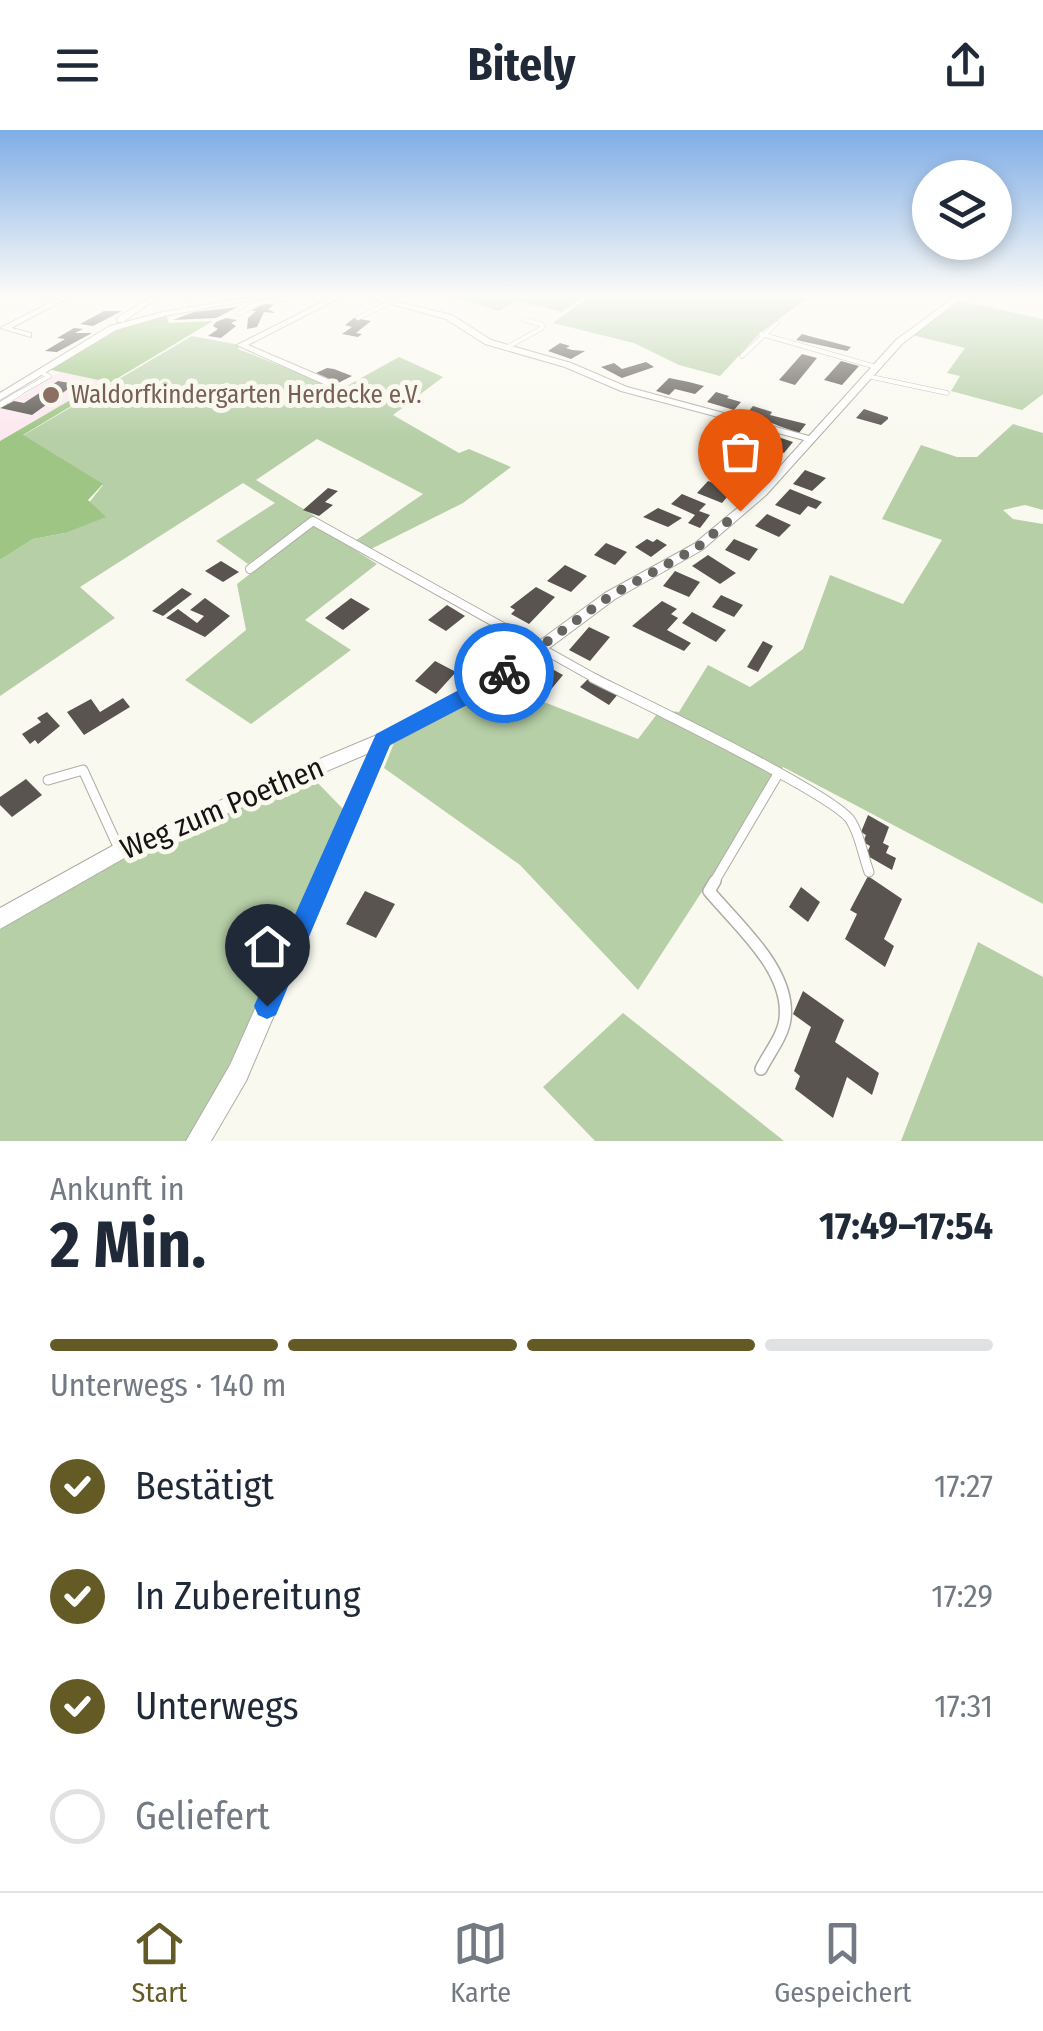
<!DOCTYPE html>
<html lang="de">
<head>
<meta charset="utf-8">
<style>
	:root { --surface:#fff; --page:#f6f6f7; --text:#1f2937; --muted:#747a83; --line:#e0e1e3; --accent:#645a26 }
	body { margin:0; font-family:"Fira Sans Condensed",sans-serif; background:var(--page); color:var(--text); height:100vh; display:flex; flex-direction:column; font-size:38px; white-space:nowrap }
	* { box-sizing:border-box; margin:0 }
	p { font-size:32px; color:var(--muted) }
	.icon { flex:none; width:55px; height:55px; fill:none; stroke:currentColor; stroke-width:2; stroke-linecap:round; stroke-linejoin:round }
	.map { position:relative; height:1011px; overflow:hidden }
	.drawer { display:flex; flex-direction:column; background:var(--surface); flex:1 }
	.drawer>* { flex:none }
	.buttons { position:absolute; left:912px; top:30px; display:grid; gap:20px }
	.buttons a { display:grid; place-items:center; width:100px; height:100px; border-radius:50%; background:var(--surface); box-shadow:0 5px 15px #0003; font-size:50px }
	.pin { position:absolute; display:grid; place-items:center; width:85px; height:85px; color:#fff; margin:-102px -42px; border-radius:50% 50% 50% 0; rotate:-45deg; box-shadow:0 0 10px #0007 }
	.pin .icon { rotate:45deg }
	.courier { position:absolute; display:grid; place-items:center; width:100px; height:100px; margin:-50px; border:8px solid #1a73e8; border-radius:50%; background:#fff; color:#222; box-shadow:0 2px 12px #0007 }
	.overview em { font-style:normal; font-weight:700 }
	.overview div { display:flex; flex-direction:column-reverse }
	.overview { display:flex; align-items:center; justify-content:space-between; height:170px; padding:0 50px }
	h1 { font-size:65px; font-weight:700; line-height:75px }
	.bar { display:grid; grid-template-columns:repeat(4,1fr); gap:15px 10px; align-content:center; height:120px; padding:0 50px }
	.bar i { height:12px; border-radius:8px; background:var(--line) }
	.bar .selected { background:var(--accent) }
	.bar p { grid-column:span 4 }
	ol { padding:0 50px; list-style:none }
	li { display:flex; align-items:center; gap:30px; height:110px }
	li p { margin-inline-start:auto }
	li .icon { padding:10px; border-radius:50%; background:var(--accent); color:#fff; stroke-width:4 }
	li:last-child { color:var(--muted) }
	li i { width:55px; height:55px; border:5px solid var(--line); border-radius:50% }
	header { display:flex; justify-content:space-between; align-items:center; height:130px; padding:0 50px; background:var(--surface); font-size:45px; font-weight:700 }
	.tabs { display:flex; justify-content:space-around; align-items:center; height:140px; border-top:2px solid var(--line); background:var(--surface); font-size:28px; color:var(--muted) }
	.tabs a { display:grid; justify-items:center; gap:5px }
	.tabs .selected { color:var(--accent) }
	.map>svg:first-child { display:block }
	.education { fill:#fce8f0 }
	.green { fill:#b6cfa7 }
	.forest { fill:#9ec584 }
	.building { fill:#59544f }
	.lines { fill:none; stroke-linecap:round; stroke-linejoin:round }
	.service-far4-casing { stroke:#aeada5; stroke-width:5 }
	.service-far3-casing { stroke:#aeada5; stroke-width:6 }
	.service-far2-casing { stroke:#aeada5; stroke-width:10 }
	.service-far1-casing { stroke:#aeada5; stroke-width:11 }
	.service-casing { stroke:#aeada5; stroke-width:14 }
	.minor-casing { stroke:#aeada5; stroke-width:2 }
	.service-far4 { stroke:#fff; stroke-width:4 }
	.service-far3 { stroke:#fff; stroke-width:5 }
	.service-far2 { stroke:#fff; stroke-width:8 }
	.service-far1 { stroke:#fff; stroke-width:9 }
	.service { stroke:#fff; stroke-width:11 }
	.minor { fill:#fff; fill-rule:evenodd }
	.route { fill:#1a73e8 }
	.done { stroke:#656460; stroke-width:10; stroke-dasharray:0 18 }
	.education-dot { fill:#8d6e63; stroke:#faf9f0; stroke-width:4 }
	.labels { text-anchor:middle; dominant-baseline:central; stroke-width:10; stroke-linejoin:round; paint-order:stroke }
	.far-education-label { font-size:25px; fill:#785e54; stroke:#faf9f0; text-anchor:start }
	.street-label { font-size:30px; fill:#151412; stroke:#faf9f0 }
</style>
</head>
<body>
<header><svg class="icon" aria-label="menu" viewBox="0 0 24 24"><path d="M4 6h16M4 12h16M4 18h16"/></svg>Bitely<svg class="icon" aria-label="share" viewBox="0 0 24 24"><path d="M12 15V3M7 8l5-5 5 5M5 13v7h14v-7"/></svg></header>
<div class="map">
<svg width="1043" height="1011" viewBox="0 0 1043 1011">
	<rect width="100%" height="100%" fill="#faf9f0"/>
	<path class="education" d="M61,242L104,251L0,311V279Z"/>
	<g class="green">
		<path d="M447,166H584L562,182L516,171L499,181Z"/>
		<path d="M590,166H810L760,203L720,246L679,235L634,213L553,193Z"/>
		<path d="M960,171L1043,189V264L1022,280L951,261L960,246L947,243L965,218L912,205Z"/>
		<path d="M192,206L240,215L238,219L329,255L334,252L345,257L399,227L443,247L393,285L459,323L469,319L511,337L463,373L369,420L355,411L423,364L317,309L256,350L315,386L248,434L216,411L275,373L243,353L80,457L115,488L0,566V430L33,409L65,403L103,355L22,306Z"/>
		<path d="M1013,294L1043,303V380L1025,375L1003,380L1013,389L1043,394V774L783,637L638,860L520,735L384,638L394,613L507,551L544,572L638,609L660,580L679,582L708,535L750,557L803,519L830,445L903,474L942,410L882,389L921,315L957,327H977Z"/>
		<path d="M314,394L377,434L305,490L351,520L251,594L185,550L246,500L237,454Z"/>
		<path d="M312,647L345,681L224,946L187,1011H0V800C95,734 207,693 312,647Z"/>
		<path d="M978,812L1043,847V1011H901Z"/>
		<path d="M623,883L784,1011H595L543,957Z"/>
	</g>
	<path class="forest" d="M166,185L169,193L213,191L23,305L103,354L88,370L106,387L65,403L33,409L0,430V311L103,251L47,239L116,199Z"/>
	<g class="building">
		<path d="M264,173L274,175L268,179L275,183L264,182L257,197L247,199L248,188L256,181H251Z"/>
		<path d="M238,177L216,188L173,190L194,182Z"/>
		<path d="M104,181H122L93,196L80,194Z"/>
		<path d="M226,188L237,190L231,193L236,196L221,208L208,206L218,199L213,196L216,192Z"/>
		<path d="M354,188L371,191L356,203L362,204L358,207L342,204L352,197L345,195Z"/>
		<path d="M74,198L83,199L75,203H92L57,222L45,221L65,209L57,208Z"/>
		<path d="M802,204L809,206L851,217L847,221L796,210Z"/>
		<path d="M560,213L570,216L566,218L572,220L585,221L571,229L548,221Z"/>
		<path d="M802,224L817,228L795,255L779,250Z"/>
		<path d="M841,231L859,236L842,255L824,250Z"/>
		<path d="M646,232L654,237L622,248L601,237L614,233L622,239Z"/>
		<path d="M327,238L334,239L352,246L338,253L316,243Z"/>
		<path d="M669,248L689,252L704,256L695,264L675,259L669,265L656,261Z"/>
		<path d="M58,251L75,254L32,285L0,278L14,271L24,273Z"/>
		<path d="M716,262L729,266L727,268L741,272L734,280L707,272Z"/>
		<path d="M753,276L772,282L770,285L806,294L799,303L779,296L747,283Z"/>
		<path d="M864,279L888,287V289L881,295L856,288Z"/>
		<path d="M763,304L775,306L793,312L784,323L755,313Z"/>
		<path d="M736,321L754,327L742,343L751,346L744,355L731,350L738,340L724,335Z"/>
		<path d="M805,340L826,348L812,361L793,354Z"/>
		<path d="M708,351L733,360L722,373L697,363Z"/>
		<path d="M328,358L338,361L325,372L333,375L319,386L303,380Z"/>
		<path d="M790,359L822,372L816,379L808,376L800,385L775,375Z"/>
		<path d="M682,364L706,374L699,381L710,385L700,398L688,393L695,385L671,374Z"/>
		<path d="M658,378L682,388L668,397L643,387Z"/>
		<path d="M767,384L791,395L779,407L755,396Z"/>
		<path d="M647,409L653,412L657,409L667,415L651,427L635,417Z"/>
		<path d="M734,409L758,419L749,431L725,420Z"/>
		<path d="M606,413L627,422L615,435L594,425Z"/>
		<path d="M708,425L736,443L720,454L692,436Z"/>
		<path d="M221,431L239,442L223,452L205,441Z"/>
		<path d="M565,435L587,446L571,462L547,451Z"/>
		<path d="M675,441L700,452L689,467L663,456Z"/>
		<path d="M536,457L555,467L529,494L511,484L515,480L510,477Z"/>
		<path d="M182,458L192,464L163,486L152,481Z"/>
		<path d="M721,465L743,475L734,487L712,477Z"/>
		<path d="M205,468L230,486L205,507L166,488L178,479L197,493L204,486L190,480Z"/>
		<path d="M351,468L370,479L343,500L325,488Z"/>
		<path d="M662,471L677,479L671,484L678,488L667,500L691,513L684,521L632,496Z"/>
		<path d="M447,475L465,486L446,501L428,490Z"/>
		<path d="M692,482L726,500L716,512L682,493Z"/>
		<path d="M589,497L610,507L590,531L569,520Z"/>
		<path d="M486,507L506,519L490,534L470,522Z"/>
		<path d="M763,511L773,516L758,542L747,537Z"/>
		<path d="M435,531L456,542L436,564L415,551Z"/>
		<path d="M545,535L563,545L543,569L525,558Z"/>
		<path d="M590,547L618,564L609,575L580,557Z"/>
		<path d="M123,568L130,577L84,605L67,582L91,569L100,582Z"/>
		<path d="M47,582L60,596L38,614L35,610L30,614L22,604L41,592L37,588Z"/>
		<path d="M26,649L42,665L12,687L0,675V667Z"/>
		<path d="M868,685L889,697L883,713L889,716L886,723L896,728L892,740L866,725L870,716L863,712L866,705L861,702Z"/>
		<path d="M868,746L902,769L884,809L894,816L885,837L845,809L857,784L850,780Z"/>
		<path d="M801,757L820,772L808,792L789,777Z"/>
		<path d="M365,761L395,774L376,808L346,794Z"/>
		<path d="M803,861L844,890L835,912L879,943L872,965L847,947L833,988L795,959L800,946L794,941L811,897L793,884Z"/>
	</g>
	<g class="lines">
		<g class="service-far4-casing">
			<g id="service-far4">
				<path d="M183,180L190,166"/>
				<path d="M238,184L258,173L302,166"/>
				<path d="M358,188L391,172"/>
				<path d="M761,204L876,237"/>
				<path d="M506,218L542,198L543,195L526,190"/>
				<path d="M742,226L777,193"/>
				<path d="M867,246L947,263"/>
				<path d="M16,265L49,246L39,242"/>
			</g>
		</g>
		<g class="service-far3-casing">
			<path id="service-far3" d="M0,275L20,263"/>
		</g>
		<g class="service-far2-casing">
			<path id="service-far2" d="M250,439L313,391L598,550"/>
		</g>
		<g class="service-far1-casing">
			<g id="service-far1">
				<path d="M593,548C633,568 836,665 851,691C860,705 863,726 869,742"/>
				<path d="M48,650L83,640L120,721"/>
				<path d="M713,754L778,644"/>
			</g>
		</g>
		<g class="service-casing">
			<path id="service" d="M715,751L709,761C737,795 791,840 785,889C783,906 769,923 761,939"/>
		</g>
		<g class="minor-casing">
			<g id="minor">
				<path d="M63,166H72L11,198L31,203V207L0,198Z"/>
				<path d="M152,166H160L123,192H117V188Z"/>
				<path d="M258,166H274L164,186L116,200L0,270V263L110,196L163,182Z"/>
				<path d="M334,166H343L248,215L332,251V255H326L237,215Z"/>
				<path d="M361,166H373L452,185L491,210L571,233L627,257L809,306L896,210L956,166H964L902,214L766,365L702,420L615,469L493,560L389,615L246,951L211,1011H186L230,935L369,623L126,727L0,799V778L114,715L377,605L483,552L605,463L694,414L758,361L804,310L621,261L565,237L485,214L446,189Z"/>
			</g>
		</g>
		<use href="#service-far4" class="service-far4"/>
		<use href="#service-far3" class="service-far3"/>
		<use href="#service-far2" class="service-far2"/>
		<use href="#service-far1" class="service-far1"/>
		<use href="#service" class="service"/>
		<use href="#minor" class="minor"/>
	</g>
	<linearGradient id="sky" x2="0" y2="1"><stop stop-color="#7fade6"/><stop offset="0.54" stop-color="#fdfcf8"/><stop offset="1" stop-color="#fdfcf8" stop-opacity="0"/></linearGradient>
	<rect width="1043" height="307" fill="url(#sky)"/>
	<path class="route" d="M504,536L513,543L494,561L390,615L276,885L267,889L258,885L254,876L258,867L376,604Z"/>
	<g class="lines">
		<path class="done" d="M504,543L610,466L698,417L740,381"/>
	</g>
	<circle class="education-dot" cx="51" cy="265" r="10"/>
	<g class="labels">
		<g class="far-education-label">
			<text x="71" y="265">Waldorfkindergarten Herdecke e.V.</text>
		</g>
		<g class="street-label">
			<text transform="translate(222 678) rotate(-23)">Weg zum Poethen</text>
		</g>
	</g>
</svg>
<div class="buttons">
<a><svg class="icon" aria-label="layers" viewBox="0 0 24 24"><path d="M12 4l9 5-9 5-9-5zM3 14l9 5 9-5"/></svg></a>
</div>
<div class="pin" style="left:740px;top:381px;background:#ea580c"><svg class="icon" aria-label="bag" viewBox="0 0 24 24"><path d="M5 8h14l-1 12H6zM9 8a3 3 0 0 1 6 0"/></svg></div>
<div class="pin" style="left:267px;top:876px;background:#1f2937"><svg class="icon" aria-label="home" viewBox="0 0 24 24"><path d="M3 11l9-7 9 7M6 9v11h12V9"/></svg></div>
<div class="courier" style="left:504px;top:543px"><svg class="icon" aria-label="bike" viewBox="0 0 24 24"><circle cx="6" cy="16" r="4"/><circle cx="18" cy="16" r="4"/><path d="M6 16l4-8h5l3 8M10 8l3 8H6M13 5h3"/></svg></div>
</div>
<section class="drawer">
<div class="overview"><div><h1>2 Min.</h1><p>Ankunft in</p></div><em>17:49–17:54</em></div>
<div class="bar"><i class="selected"></i><i class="selected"></i><i class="selected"></i><i></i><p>Unterwegs · 140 m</p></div>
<ol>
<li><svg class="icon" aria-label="check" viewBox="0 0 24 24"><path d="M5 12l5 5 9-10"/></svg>Bestätigt<p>17:27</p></li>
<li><svg class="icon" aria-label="check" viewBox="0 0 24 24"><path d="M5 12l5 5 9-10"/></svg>In Zubereitung<p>17:29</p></li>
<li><svg class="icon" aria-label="check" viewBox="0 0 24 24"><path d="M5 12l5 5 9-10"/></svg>Unterwegs<p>17:31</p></li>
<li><i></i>Geliefert</li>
</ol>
</section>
<nav class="tabs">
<a class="selected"><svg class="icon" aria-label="home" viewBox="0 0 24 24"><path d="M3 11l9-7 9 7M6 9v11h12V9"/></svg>Start</a>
<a><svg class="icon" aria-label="map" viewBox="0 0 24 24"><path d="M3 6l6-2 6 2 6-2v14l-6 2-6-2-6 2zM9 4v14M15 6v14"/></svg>Karte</a>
<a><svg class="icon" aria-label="saved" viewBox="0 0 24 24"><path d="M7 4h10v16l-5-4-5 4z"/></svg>Gespeichert</a>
</nav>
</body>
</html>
